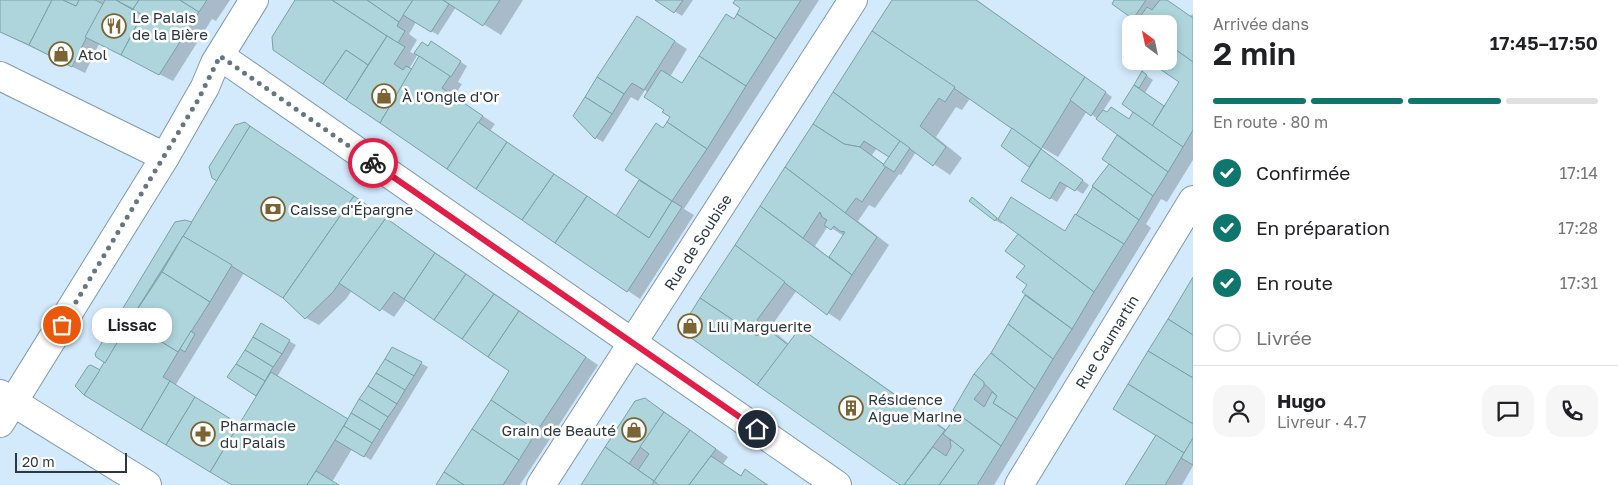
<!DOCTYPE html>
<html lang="fr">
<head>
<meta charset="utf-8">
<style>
	:root { --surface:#fff; --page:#f6f6f6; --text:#202124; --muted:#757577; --line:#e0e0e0; --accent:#0f766e }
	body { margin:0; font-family:"Golos Text",sans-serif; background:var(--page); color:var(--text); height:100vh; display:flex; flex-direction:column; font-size:19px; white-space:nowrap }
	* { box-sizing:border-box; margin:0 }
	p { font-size:16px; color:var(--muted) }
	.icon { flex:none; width:28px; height:28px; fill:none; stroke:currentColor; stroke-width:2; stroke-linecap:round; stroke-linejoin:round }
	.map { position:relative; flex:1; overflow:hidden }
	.drawer { display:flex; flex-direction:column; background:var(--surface); width:425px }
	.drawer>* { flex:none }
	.needle { width:32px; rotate:327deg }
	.controls { position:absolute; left:1122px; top:15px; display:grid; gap:10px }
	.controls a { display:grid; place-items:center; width:55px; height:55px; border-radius:10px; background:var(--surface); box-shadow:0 2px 8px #0003; font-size:25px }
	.scale { position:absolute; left:15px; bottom:12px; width:112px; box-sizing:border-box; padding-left:5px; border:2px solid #2c3840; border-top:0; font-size:14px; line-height:18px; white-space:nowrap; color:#2c3840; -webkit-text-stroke:4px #fff; paint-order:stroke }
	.pin { position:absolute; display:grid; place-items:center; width:42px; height:42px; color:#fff; margin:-21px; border:2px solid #fff; border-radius:50%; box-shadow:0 1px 5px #0007 }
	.courier { position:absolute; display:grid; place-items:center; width:50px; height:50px; margin:-25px; border:4px solid #e11d48; border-radius:50%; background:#fff; color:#222; box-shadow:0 1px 6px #0007 }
	.bubble { position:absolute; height:35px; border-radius:15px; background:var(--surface); box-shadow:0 2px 8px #0003; font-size:16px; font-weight:600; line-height:35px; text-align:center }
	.headline em { font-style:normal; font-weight:600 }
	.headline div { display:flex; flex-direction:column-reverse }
	.headline { display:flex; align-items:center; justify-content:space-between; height:85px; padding:0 20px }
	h1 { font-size:32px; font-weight:600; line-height:38px }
	.bar { display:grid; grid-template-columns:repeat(4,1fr); gap:8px 5px; align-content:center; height:60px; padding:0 20px }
	.bar i { height:6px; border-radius:4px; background:var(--line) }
	.bar .current { background:var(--accent) }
	.bar p { grid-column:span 4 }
	.line { display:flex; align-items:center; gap:12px; padding:0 20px; border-top:1px solid var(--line) }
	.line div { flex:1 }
	.round { display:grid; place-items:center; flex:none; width:52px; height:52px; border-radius:15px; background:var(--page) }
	ol { padding:0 20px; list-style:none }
	li { display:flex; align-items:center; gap:15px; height:55px }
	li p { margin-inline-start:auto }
	li .icon { padding:5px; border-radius:50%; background:var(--accent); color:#fff; stroke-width:4 }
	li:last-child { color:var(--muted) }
	li i { width:28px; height:28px; border:2px solid var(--line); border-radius:50% }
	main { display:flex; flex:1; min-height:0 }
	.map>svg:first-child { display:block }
	.shadow { fill:#0003; fill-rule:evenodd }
	.building { fill:#add5db; stroke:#7aa1a7 }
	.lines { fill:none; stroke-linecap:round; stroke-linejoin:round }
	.minor-casing { stroke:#7f9aae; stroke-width:30 }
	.minor { stroke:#fff; stroke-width:28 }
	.done { stroke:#667682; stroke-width:5; stroke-dasharray:0 9 }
	.route { stroke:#e11d48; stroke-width:6 }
	.labels { text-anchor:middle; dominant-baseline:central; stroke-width:5; stroke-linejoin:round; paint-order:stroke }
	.poi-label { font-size:15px; fill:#2c3840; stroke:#fff; text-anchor:start }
	.street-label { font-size:15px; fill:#2c3840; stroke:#fff }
</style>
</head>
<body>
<main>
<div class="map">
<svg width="1193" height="485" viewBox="0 0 1193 485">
	<rect width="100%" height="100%" fill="#d3eafc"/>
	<g class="shadow">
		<path d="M0,0H230L216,21L212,19L173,81L99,44L85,73L0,32Z"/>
		<path d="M297,0H523L501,35L456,7L438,35L416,22L409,34L417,40L410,52L415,54L422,43L428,47L431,43L467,66L458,82L462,84L454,97L495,124L490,131L617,217L641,179L671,117L666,110L645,90L638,101L631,97L603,142L596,138L575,116L650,25L687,49L670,77L682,84L734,20L741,8L736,0H819L684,209L694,215L640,299L274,49ZM418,54L420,56L412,71L409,69Z"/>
		<path d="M657,0H693L682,16Z"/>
		<path d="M894,0H977L1112,97L1103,111L1130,120L1135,112L1124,104L1143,73L1153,80L1145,93L1165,107L1181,82L1169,61V24L1139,21L1114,3L1116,0H1165L1190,16L1193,14V160L1167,202L1161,199L1146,224L1151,228L994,485H902L681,330ZM971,97L1014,128L1002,145L1031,166L1023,181L1057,202L1068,185L1083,194L1089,185L1040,149L1041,147L1058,157L1087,111L1119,135L1104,159L1114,168L1094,187L1066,232L999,219L979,203L995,220L1002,224L1003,222L1020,234L1026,265L1028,285L1026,294L992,353L959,414L947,430L820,342L800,330L789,344L770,328L797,290L828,313L840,321L889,245L858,221L869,205L875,208L899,174L901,175L916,152L950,175L962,158L936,137L956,107L962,110ZM877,148L890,157L885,165L872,155ZM828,226L844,236L830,258L815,246Z"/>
		<path d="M258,132L370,207L598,365L520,485H437L510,371L407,299L394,317L352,290L346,299L319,325L306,318L283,297L244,273L175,386L240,425L258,396L229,377L262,325L296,345L277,377L348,421L393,348L428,367L371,460L352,449L332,482L337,485H234L85,394L130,322L121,313L192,223Z"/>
		<path d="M1193,280V466L1182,485H1127L1158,434L1114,409Z"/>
		<path d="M645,400L662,410L728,457L723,464L742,476L746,471L769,485H582Z"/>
	</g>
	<g class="building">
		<path d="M0,0H52L29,45L0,32Z"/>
		<path d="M52,0H63L76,6L79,0H95L103,4L72,67L29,45Z"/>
		<path d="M63,0H79L76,6Z"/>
		<path d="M105,0H116L142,15L121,55L85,37Z"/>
		<path d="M116,0H139L133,9Z"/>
		<path d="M139,0H180L199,12L159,75L121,55L142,15L133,9Z"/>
		<path d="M180,0H207L199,12Z"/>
		<path d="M295,0H332L387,36L368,65L346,50L323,84L273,50L272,37Z"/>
		<path d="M332,0H367L399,22L397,26L405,31L398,43Z"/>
		<path d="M367,0H413L399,22Z"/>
		<path d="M413,0H443L449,4L431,32L403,15Z"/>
		<path d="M443,0H500L483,26Z"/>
		<path d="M655,0H683L674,13Z"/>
		<path d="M735,0H801L776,39L737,14L740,8L733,3Z"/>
		<path d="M892,0H976L1085,77L1041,149L872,31Z"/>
		<path d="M1114,0H1146L1133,19L1112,4Z"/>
		<path d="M1160,0H1167L1193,18V62L1169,45V24H1140L1137,21L1147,7L1152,10Z"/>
		<path d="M726,14L734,19L737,14L776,39L746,86L699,56Z"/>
		<path d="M637,16L675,41L644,90L632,83L624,94L597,77Z"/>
		<path d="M872,31L955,87L945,102L939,98L920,126L946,147L933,166L833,92Z"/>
		<path d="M387,36L405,47L394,64L403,70L406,66L412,69L380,123L346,100Z"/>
		<path d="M431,41L461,61L451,77L414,53L422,42L428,46Z"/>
		<path d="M1169,45L1193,62V130L1183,147L1152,126L1179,82L1148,61H1169Z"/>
		<path d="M346,50L368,65L346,100L323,84Z"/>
		<path d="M419,56L450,76L442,88L483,116L447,169L380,123Z"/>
		<path d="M699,56L746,86L707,149L667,122L670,117L662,112L664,110L644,97L661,70L682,83Z"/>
		<path d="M1142,71L1147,75L1139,88L1134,85Z"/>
		<path d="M597,77L624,94L612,114L585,97Z"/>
		<path d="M1085,77L1106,92L1091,116L1070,100Z"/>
		<path d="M1134,85L1164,106L1152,126L1122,104Z"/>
		<path d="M833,92L900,141L889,157L864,141L860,147L844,144L813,124Z"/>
		<path d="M585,97L612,114L595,139L573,116Z"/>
		<path d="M1111,107L1129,119L1133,112L1183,147L1168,172L1096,119L1103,110L1107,112Z"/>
		<path d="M245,122L250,126L217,181L212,178L209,167L235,125Z"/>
		<path d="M478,122L507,142L476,189L447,169Z"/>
		<path d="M667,122L707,149L672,201L625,170L656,123L663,128Z"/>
		<path d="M813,124L844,144L860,147L886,166L862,202L856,198L845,213L785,167Z"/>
		<path d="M250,126L354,196L283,298L183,236Z"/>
		<path d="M1012,128L1041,149L1029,167L1001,146Z"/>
		<path d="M1117,135L1168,172L1153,196L1102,159Z"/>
		<path d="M900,141L910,148L894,172L883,165Z"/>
		<path d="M507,142L554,174L522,220L476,189Z"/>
		<path d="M1041,149L1083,180L1075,191L1060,182L1050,199L1021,181Z"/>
		<path d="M1109,164L1153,196L1139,220L1092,186Z"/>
		<path d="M785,167L877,237L852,275L829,257L845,232L840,231L834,226L831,230L824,225L827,220L822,217L820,212L803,238L760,206Z"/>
		<path d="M554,174L587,196L555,243L522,220Z"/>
		<path d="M639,180L672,201L649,238L616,216Z"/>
		<path d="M1093,187L1139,220L1124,244L1076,215Z"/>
		<path d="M354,196L386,218L333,292L305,319L283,298Z"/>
		<path d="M587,196L649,238L672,201L682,207L627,292L555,243Z"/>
		<path d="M972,197L997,218L995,221L969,201Z"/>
		<path d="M1011,197L1065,231L1075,214L1124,244L1094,292L998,219Z"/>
		<path d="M760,206L852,275L827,315L735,245Z"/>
		<path d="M386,218L435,253L404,299L394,292L380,311L339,283Z"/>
		<path d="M185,220L192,222L129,322L127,321L120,313L175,222Z"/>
		<path d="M1018,234L1094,292L1072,329L1022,292L1027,285L1016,277L1025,266L1005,251Z"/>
		<path d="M183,236L232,265L210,302L162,272Z"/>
		<path d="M735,245L785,282L757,320L764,326L757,336L700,298Z"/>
		<path d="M435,253L466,274L434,320L404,299Z"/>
		<path d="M162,272L210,302L178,352L129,322Z"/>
		<path d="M466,274L494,294L462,339L434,320Z"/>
		<path d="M1193,277V335L1168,319Z"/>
		<path d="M494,294L519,311L488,357L462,339Z"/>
		<path d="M1025,295L1072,329L1053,359L1008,324Z"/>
		<path d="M700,298L757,336L764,326L788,345L757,385L680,330Z"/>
		<path d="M519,311L586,357L537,431L491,400L509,371L488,357Z"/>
		<path d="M1168,319L1193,335V378L1148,351Z"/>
		<path d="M129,322L178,352L163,377L170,381L141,430L84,395Z"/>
		<path d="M261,323L290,340L282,354L253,337Z"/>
		<path d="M1008,324L1053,359L1035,389L991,353Z"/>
		<path d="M800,328L945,430L904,485H900L757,385Z"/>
		<path d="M191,331L195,334L185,352L180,349Z"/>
		<path d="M107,334L121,336L105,363L96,357L95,354Z"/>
		<path d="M253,337L282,354L273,367L245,350Z"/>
		<path d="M392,347L422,362L414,376L385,359Z"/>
		<path d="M245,350L273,367L265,381L236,364Z"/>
		<path d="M1148,351L1193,378V424L1128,384Z"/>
		<path d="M991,353L1035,389L1017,419L993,403L997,396L974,374Z"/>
		<path d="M385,359L414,376L405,390L376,373Z"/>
		<path d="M236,364L265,381L256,396L227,377Z"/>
		<path d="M91,365L100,370L84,395L75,386L88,366Z"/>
		<path d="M271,372L348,419L307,485H232L210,472Z"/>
		<path d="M376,373L405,390L397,404L368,386Z"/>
		<path d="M974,374L984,382V386L974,399L984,407L992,392L997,396L993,403L1017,419L1001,446L953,410Z"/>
		<path d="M170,381L195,397L166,445L141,430Z"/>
		<path d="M1128,384L1193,424V438L1184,453L1113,409Z"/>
		<path d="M368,386L397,404L388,417L359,399Z"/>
		<path d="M195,397L239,424L210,472L166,445Z"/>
		<path d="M645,398L664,412L629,464L605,447L635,401Z"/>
		<path d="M359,399L388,417L380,430L351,413Z"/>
		<path d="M491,400L537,431L519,460L472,429Z"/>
		<path d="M664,412L690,430L654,481L638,470L649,454L640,447Z"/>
		<path d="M351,413L380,430L372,443L344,426Z"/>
		<path d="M958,414L1001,446L977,485H939L964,450L943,434Z"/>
		<path d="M344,426L372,443L364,457L335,440Z"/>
		<path d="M472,429L519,460L503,485H464L444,472Z"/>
		<path d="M690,430L716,449L689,485H659L654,481Z"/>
		<path d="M1156,435L1184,453L1165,485H1125Z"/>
		<path d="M1193,438V465L1181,458Z"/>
		<path d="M950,439L964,450L939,485H904L933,447L946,456L951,447Z"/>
		<path d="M605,447L654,481L652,485H581Z"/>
		<path d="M711,456L741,476L745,469L767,485H689Z"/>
		<path d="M316,471L339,485H307Z"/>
		<path d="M444,472L464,485H436Z"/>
	</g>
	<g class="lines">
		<g class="minor-casing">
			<g id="minor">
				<path d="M220,56L837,485"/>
				<path d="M0,76L165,157"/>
				<path d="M0,394L147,485"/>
				<path d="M0,423L165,157L205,87L215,63L254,0"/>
				<path id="s1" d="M541,485L853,0"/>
				<path id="s2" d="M1019,485L1193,200"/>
			</g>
		</g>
		<use href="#minor" class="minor"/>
	</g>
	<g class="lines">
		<path class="done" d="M62,325L198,100L220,56L373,163"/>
		<path class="route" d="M373,163L757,429"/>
	</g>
	<defs>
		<g id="restaurant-ring" transform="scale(1.25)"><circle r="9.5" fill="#fff" stroke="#7b6334" stroke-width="1.5"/><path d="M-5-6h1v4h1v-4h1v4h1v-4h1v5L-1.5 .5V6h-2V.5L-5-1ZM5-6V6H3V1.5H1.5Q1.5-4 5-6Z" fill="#7b6334"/></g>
		<g id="shop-ring" transform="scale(1.25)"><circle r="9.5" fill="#fff" stroke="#7b6334" stroke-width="1.5"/><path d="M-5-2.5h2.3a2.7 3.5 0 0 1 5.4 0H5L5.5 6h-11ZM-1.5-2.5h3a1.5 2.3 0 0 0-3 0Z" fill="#7b6334"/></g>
		<g id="bank-ring" transform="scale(1.25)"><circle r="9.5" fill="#fff" stroke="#7b6334" stroke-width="1.5"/><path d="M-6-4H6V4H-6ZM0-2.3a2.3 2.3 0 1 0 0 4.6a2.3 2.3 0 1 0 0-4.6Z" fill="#7b6334"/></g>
		<g id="building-ring" transform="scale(1.25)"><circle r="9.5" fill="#fff" stroke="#7b6334" stroke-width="1.5"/><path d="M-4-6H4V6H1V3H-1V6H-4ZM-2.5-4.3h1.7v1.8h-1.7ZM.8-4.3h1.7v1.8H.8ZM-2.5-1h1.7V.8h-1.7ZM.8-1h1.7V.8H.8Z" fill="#7b6334"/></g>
		<g id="pharmacy-ring" transform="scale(1.25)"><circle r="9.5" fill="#fff" stroke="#7b6334" stroke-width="1.5"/><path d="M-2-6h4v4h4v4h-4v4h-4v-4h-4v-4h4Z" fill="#7b6334"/></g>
	</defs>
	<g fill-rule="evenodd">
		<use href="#restaurant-ring" x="114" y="26"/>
		<use href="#shop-ring" x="61" y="54"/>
		<use href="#shop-ring" x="384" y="96"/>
		<use href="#bank-ring" x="273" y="209"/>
		<use href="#shop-ring" x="690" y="326"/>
		<use href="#building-ring" x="851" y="408"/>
		<use href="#shop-ring" x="634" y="430"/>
		<use href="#pharmacy-ring" x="203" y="434"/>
	</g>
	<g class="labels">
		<g class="poi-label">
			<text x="132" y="17">Le Palais<tspan x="132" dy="17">de la Bière</tspan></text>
			<text x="78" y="54">Atol</text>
			<text x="402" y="96">À l'Ongle d'Or</text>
			<text x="290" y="209">Caisse d'Épargne</text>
			<text x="708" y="326">Lili Marguerite</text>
			<text x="868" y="399">Résidence<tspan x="868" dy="17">Aigue Marine</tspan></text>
			<text x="220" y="425">Pharmacie<tspan x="220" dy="17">du Palais</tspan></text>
			<text x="616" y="430" text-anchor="end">Grain de Beauté</text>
		</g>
		<g class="street-label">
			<text stroke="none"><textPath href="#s1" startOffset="289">Rue de Soubise</textPath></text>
			<text stroke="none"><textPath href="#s2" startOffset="168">Rue Caumartin</textPath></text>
		</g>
	</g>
</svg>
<div class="controls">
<a><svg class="needle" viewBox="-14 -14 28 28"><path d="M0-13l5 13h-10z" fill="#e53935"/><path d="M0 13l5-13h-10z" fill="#757577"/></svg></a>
</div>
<div class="scale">20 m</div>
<div class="pin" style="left:62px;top:325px;background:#ea580c"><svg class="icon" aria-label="bag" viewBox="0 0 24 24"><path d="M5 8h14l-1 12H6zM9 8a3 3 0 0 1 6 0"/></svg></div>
<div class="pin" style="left:757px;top:429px;background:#1f2937"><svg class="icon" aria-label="home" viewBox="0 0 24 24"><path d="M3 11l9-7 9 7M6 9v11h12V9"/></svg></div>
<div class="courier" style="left:373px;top:163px"><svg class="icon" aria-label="bike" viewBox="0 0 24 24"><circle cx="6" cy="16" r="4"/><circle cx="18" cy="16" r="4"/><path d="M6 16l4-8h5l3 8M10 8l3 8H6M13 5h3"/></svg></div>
<div class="bubble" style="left:92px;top:308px;width:80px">Lissac</div>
</div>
<section class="drawer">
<div class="headline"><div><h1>2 min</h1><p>Arrivée dans</p></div><em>17:45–17:50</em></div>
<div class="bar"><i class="current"></i><i class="current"></i><i class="current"></i><i></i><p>En route · 80 m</p></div>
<ol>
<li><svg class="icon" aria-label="check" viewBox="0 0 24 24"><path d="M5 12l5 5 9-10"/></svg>Confirmée<p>17:14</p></li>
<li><svg class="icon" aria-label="check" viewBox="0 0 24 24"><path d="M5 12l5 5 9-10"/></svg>En préparation<p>17:28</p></li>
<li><svg class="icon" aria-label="check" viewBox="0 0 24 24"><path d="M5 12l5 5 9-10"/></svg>En route<p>17:31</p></li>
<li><i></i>Livrée</li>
</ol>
<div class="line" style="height:90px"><a class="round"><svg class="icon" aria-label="person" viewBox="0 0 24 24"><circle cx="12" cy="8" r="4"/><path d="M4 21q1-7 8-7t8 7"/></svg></a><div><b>Hugo</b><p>Livreur · 4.7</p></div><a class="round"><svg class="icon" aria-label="chat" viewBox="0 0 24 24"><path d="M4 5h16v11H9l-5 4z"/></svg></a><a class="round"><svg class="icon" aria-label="phone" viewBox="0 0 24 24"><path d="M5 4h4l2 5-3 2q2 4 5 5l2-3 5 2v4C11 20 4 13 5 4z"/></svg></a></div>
</section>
</main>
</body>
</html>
